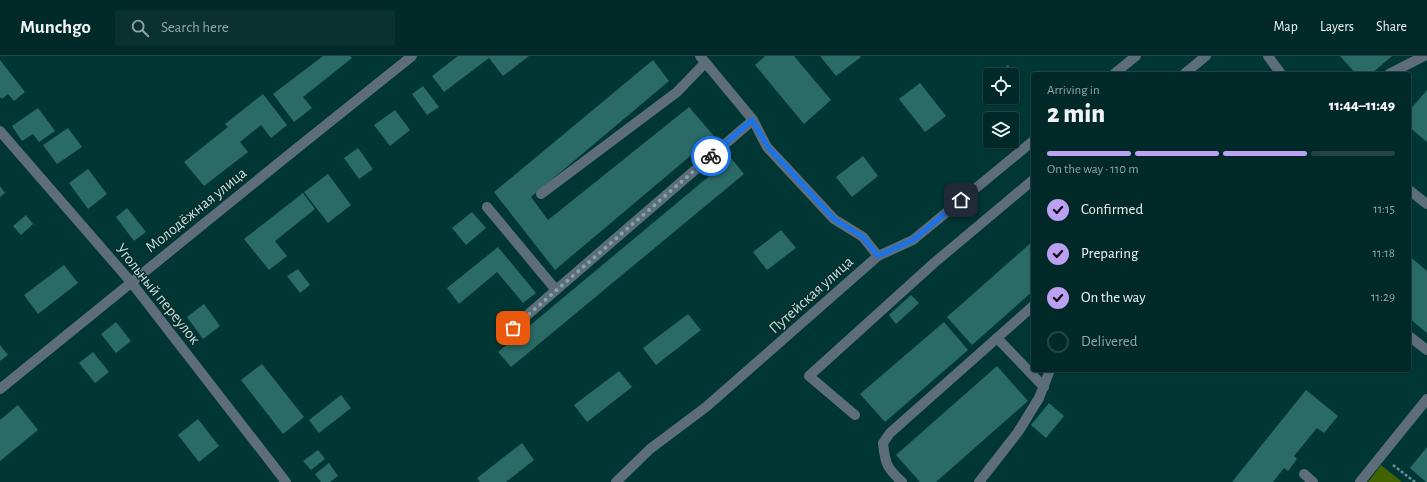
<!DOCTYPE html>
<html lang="en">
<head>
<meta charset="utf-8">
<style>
	:root { --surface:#002927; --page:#0a312f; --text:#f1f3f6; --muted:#95a6a7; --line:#224544; --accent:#bca0f2 }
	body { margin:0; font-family:"Alegreya Sans",sans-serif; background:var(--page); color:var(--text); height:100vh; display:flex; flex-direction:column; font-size:15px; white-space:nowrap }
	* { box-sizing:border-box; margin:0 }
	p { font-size:13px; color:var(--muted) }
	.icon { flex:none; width:22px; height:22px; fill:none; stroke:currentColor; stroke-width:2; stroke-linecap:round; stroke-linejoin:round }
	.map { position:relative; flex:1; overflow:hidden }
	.sheet { position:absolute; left:1031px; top:16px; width:380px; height:300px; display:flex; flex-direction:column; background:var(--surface); border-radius:4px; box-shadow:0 1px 3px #0004,0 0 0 1px var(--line) }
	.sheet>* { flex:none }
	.tools { position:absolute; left:983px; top:12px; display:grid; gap:8px }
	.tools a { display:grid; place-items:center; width:36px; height:36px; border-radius:4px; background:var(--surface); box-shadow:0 1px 3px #0004,0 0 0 1px var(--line); font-size:20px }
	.pin { position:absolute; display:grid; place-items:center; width:34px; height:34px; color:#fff; margin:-17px; border-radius:8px; box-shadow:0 2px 6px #0006 }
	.courier { position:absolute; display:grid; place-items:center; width:40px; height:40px; margin:-20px; border:3px solid #1a73e8; border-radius:50%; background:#fff; color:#222; box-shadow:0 1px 5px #0007 }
	.head em { font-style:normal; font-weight:800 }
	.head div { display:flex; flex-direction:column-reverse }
	.head { display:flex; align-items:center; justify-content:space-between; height:68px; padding:0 16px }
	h1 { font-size:26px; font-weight:800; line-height:30px }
	.bar { display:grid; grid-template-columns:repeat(4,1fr); gap:6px 4px; align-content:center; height:48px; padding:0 16px }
	.bar i { height:5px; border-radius:3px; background:var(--line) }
	.bar .current { background:var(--accent) }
	.bar p { grid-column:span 4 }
	ol { padding:0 16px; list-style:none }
	li { display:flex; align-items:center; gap:12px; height:44px }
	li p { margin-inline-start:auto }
	li .icon { padding:4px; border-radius:50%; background:var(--accent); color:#111; stroke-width:4 }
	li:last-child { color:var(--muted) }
	li i { width:22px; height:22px; border:2px solid var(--line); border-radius:50% }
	header { display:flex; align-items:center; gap:24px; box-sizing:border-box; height:56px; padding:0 20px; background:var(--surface); border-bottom:1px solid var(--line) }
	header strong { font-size:19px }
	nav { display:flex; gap:22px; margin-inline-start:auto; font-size:14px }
	.search { width:280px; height:36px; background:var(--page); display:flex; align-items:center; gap:10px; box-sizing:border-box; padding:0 14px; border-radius:4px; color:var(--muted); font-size:15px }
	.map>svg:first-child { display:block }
	.green { fill:#426200 }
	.building { fill:#2b6b67 }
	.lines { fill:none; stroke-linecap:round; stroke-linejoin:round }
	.path { stroke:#66908d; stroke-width:2.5; stroke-dasharray:3 2; stroke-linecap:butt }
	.minor { stroke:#5e6d7c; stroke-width:10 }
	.done { stroke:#7ea6a2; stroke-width:4; stroke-dasharray:0 7.2 }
	.route { stroke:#1a73e8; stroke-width:5 }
	.labels { text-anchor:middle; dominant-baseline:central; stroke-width:3; stroke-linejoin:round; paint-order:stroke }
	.street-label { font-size:16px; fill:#c2e1de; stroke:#072b29 }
</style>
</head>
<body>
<header>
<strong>Munchgo</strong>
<div class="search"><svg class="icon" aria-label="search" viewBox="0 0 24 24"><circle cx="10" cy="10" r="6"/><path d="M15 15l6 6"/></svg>Search here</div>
<nav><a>Map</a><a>Layers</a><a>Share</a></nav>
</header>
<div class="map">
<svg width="1427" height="426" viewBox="0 0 1427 426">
	<rect width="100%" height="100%" fill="#003734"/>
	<path class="green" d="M1381,409L1402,426H1368Z"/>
	<g class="building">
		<path d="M323,0H350L352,2L303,41L312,52L294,66L273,38Z"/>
		<path d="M458,0H529L503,20L489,2L444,36L432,20Z"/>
		<path d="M765,0H794L831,44L804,68L755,9Z"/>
		<path d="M820,0H860L861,1L836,20Z"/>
		<path d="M1340,0H1392L1371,18H1356Z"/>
		<path d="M0,4L25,36L14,45L8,38L2,43L0,41Z"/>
		<path d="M653,4L669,25L531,141L548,164L689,51L714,80L555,214L494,136Z"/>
		<path d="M1008,9L1017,21L1012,25V19H996Z"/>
		<path d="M920,27L946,60L925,76L899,43Z"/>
		<path d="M423,30L439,51L427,59L412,38Z"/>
		<path d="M1427,34V86L1409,71V55Z"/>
		<path d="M263,38L287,69L271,82L261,69L240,86L248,96L204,130L184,106L228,71L225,68Z"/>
		<path d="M38,52L55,75L39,86L33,78L22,85L12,70Z"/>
		<path d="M395,54L410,74L390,90L374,69Z"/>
		<path d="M68,72L82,91L57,108L43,89Z"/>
		<path d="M358,92L373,113L359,123L344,102Z"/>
		<path d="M863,100L878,120L852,141L836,121Z"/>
		<path d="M731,102L744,118L511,311L498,296Z"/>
		<path d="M88,113L107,138L88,153L69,127Z"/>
		<path d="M328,118L351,149L328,167L304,136Z"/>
		<path d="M0,130L5,137L0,141Z"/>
		<path d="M303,137L315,153L275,185L287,200L269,214L244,183Z"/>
		<path d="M127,152L146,176L134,185L116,161Z"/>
		<path d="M472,156L486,172L466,189L452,172Z"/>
		<path d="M26,159L33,168L21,179L13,170Z"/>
		<path d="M781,174L796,192L767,214L753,196Z"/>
		<path d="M1033,185V235L972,289L947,261Z"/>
		<path d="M498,191L536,237L523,247L497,216L459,248L447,232Z"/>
		<path d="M1409,200L1427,215V277L1409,262Z"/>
		<path d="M64,209L78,227L38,258L24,239Z"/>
		<path d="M298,213L310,229L300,237L287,220Z"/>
		<path d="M911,239L919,247L896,268L889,259Z"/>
		<path d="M204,248L220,270L203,283L187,261Z"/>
		<path d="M688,258L701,274L656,309L643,292Z"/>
		<path d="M116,266L131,285L116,297L101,278Z"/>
		<path d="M944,266L968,294L885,366L860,338Z"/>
		<path d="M0,289L8,299L0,305Z"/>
		<path d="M93,296L109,316L95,327L79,307Z"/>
		<path d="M262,308L304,361L283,378L241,324Z"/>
		<path d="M997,310L1028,345L936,426H920L896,399Z"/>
		<path d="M619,315L632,331L587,366L574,349Z"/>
		<path d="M1306,334L1338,360L1324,377L1317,372L1294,400L1297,403L1288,415L1284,412L1273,426H1232Z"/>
		<path d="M341,339L351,352L319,377L309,364Z"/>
		<path d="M1049,347L1064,360L1046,382L1031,369Z"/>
		<path d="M18,349L38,374L0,405V364Z"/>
		<path d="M198,363L219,390L199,406L178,379Z"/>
		<path d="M522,387L534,404L506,426H480L477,422Z"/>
		<path d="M1427,391V426H1426L1410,412Z"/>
		<path d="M318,394L325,403L311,414L303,405Z"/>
		<path d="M329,407L338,420L330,426H321L315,418Z"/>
	</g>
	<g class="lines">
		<path class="path" d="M1393,409L1415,426"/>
		<g class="minor">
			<path d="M700,0L753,64L767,91L834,163L863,181L878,200"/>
			<path d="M1268,0L1281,18"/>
			<path d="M1114,18L1136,0"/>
			<path d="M1184,18L1206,0"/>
			<path d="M1389,18L1424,0"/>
			<path d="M0,75L131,226L286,426"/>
			<path d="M1409,134L1427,148"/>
			<path d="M541,138L677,36L705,7"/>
			<path d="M487,151L556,234L753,64"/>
			<path d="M1409,280L1427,294"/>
			<path d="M502,281L556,234"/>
			<path d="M997,282L1044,331"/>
			<path d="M0,333L296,93L412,0"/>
			<path d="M855,359L809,320L934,207L1033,124"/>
			<path d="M1304,418L1313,426"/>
			<path d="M616,426L650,393L706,351L878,200L913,184L1033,85"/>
			<path d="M902,426C887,412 885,408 883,387L890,377L1033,250"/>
			<path d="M979,426L1018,376L1039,342L1050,314"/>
			<path d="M1360,426L1427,343"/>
		</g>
	</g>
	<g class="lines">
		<path class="done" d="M513,272L711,100"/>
		<path class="route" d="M711,100L752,64L768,91L834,163L863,181L878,200L913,184L961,144"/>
	</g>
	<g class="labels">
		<g class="street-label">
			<text transform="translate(196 154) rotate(-39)">Молодёжная улица</text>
			<text transform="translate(158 238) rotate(51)">Угольный переулок</text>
			<text transform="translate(811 239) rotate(-42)">Путейская улица</text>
		</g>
	</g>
</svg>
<div class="tools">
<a><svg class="icon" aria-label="locate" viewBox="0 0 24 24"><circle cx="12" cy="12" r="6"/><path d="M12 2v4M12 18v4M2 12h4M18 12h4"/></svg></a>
<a><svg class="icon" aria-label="layers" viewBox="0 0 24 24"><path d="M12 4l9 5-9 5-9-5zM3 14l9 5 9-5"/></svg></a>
</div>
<div class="pin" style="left:513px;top:272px;background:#ea580c"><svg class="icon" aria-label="bag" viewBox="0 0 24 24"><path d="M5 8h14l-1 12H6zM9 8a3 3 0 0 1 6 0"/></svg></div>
<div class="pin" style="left:961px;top:144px;background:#1f2937"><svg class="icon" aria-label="home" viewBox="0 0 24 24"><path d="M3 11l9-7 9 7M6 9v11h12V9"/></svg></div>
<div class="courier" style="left:711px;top:100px"><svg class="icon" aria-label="bike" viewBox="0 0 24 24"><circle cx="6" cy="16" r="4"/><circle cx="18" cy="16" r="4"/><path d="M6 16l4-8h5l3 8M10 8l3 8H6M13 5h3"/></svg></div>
<section class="sheet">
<div class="head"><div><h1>2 min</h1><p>Arriving in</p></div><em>11:44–11:49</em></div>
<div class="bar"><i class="current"></i><i class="current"></i><i class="current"></i><i></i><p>On the way · 110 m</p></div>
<ol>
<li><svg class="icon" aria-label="check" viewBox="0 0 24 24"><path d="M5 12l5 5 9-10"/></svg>Confirmed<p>11:15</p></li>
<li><svg class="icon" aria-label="check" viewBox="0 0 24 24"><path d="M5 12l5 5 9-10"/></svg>Preparing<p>11:18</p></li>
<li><svg class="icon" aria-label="check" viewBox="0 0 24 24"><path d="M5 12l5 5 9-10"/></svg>On the way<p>11:29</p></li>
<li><i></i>Delivered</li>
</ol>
</section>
</div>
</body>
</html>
